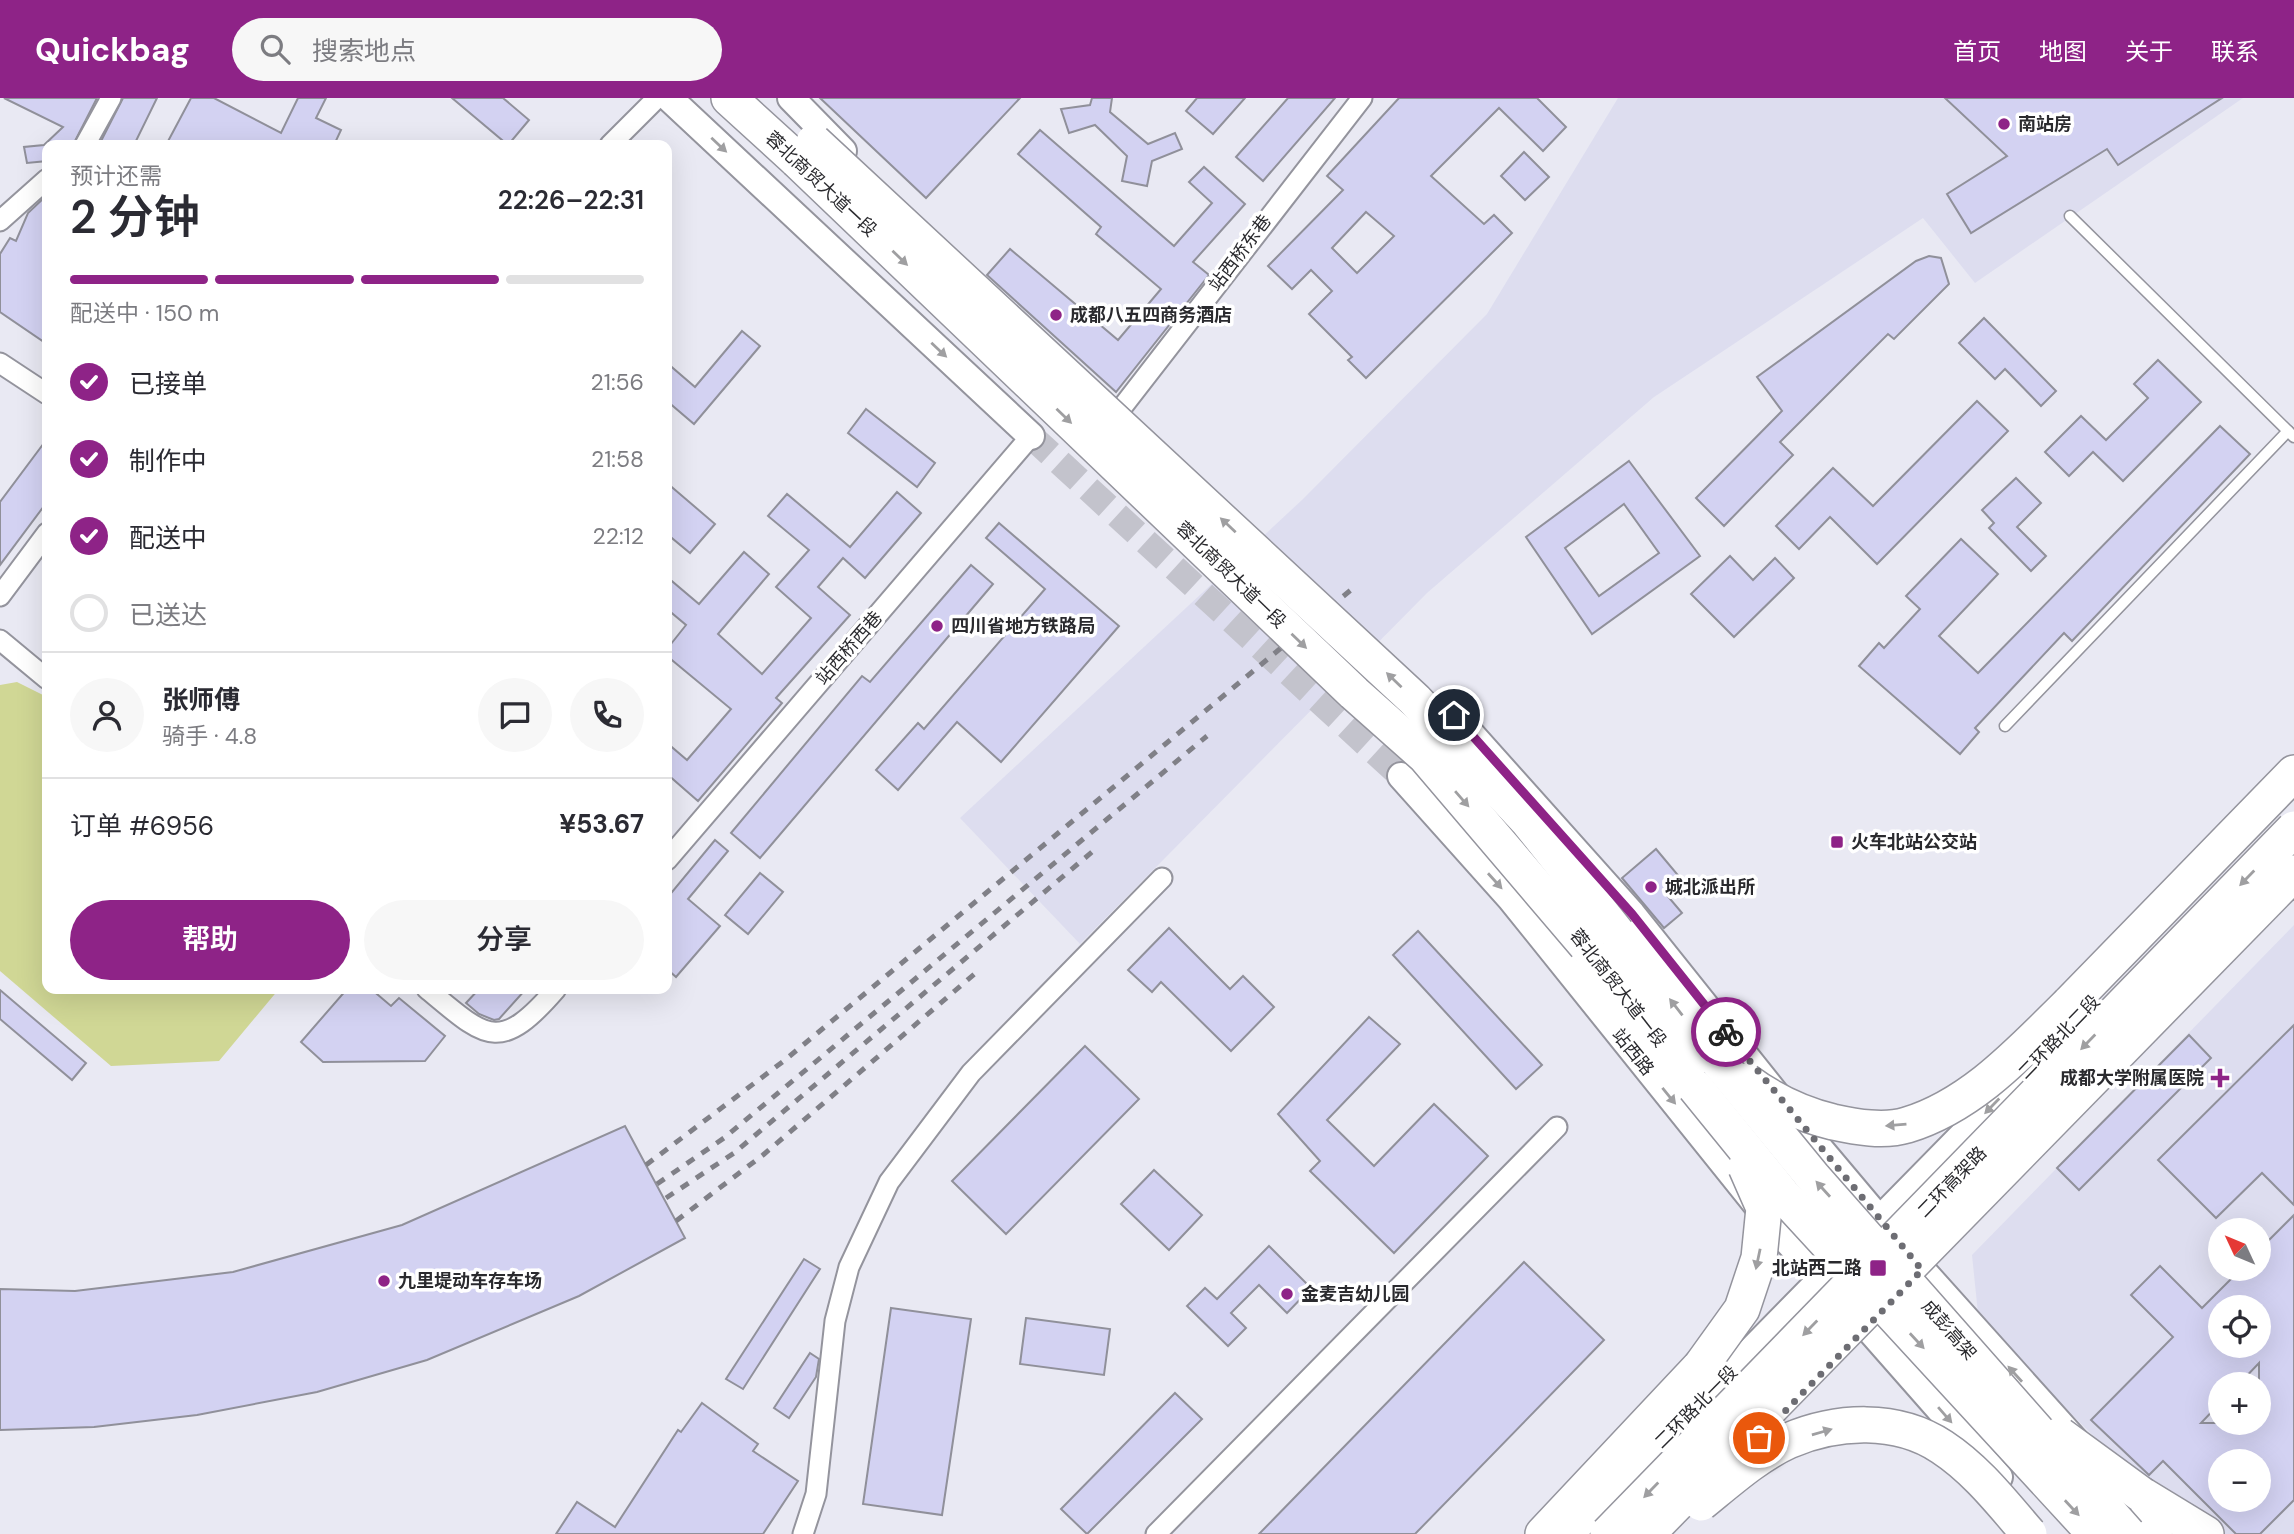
<!DOCTYPE html>
<html lang="zh">
<head>
<meta charset="utf-8">
<style>
	:root { --surface:#fff; --page:#f7f7f7; --text:#2b2b33; --muted:#7c7c81; --line:#e1e1e2; --accent:#8e2387 }
	body { margin:0; font-family:"DM Sans","Noto Sans SC",sans-serif; background:var(--page); color:var(--text); height:100vh; display:flex; flex-direction:column; font-size:26px; white-space:nowrap }
	* { box-sizing:border-box; margin:0 }
	p { font-size:23px; color:var(--muted) }
	.icon { flex:none; width:38px; height:38px; fill:none; stroke:currentColor; stroke-width:2; stroke-linecap:round; stroke-linejoin:round }
	.map { position:relative; flex:1; overflow:hidden }
	.sheet { position:absolute; left:42px; top:42px; width:630px; height:854px; display:flex; flex-direction:column; background:var(--surface); border-radius:14px; box-shadow:0 7px 28px #0002 }
	.sheet>* { flex:none }
	.needle { width:46px; rotate:314deg }
	.buttons { position:absolute; left:2208px; top:1120px; display:grid; gap:14px }
	.buttons a { display:grid; place-items:center; width:63px; height:63px; border-radius:50%; background:var(--surface); box-shadow:0 7px 28px #0002; font-size:35px }
	.pin { position:absolute; display:grid; place-items:center; width:60px; height:60px; color:#fff; margin:-30px; border:4px solid #fff; border-radius:50%; box-shadow:0 2px 7px #0007 }
	.courier { position:absolute; display:grid; place-items:center; width:70px; height:70px; margin:-35px; border:5px solid #8e2387; border-radius:50%; background:#fff; color:#222; box-shadow:0 2px 9px #0007 }
	.head em { font-style:normal; font-weight:600 }
	.head div { display:flex; flex-direction:column-reverse }
	.head { display:flex; align-items:center; justify-content:space-between; height:119px; padding:0 28px }
	h1 { font-size:46px; font-weight:600; line-height:52px }
	.bar { display:grid; grid-template-columns:repeat(4,1fr); gap:10px 7px; align-content:center; height:84px; padding:0 28px }
	.bar i { height:9px; border-radius:5px; background:var(--line) }
	.bar .active { background:var(--accent) }
	.bar p { grid-column:span 4 }
	.line { display:flex; align-items:center; gap:18px; padding:0 28px; border-top:2px solid var(--line) }
	.line div { flex:1 }
	.round { display:grid; place-items:center; flex:none; width:74px; height:74px; border-radius:37px; background:var(--page) }
	ol { padding:0 28px; list-style:none }
	li { display:flex; align-items:center; gap:21px; height:77px }
	li p { margin-inline-start:auto }
	li .icon { padding:7px; border-radius:50%; background:var(--accent); color:#fff; stroke-width:4 }
	li:last-child { color:var(--muted) }
	li i { width:38px; height:38px; border:4px solid var(--line); border-radius:50% }
	.primary-button { display:flex; gap:14px; margin-top:auto; padding:14px 28px }
	.primary-button a { flex:1; height:80px; border-radius:42px; background:var(--accent); color:#fff; font-size:28px; font-weight:600; line-height:80px; text-align:center }
	.primary-button a+a { background:var(--page); color:var(--text) }
	header { display:flex; align-items:center; gap:42px; box-sizing:border-box; height:98px; padding:0 35px; background:var(--accent); color:#fff }
	header strong { font-size:33px }
	nav { display:flex; gap:38px; margin-inline-start:auto; font-size:24px }
	.search { width:490px; height:63px; background:var(--page); display:flex; align-items:center; gap:18px; box-sizing:border-box; padding:0 24px; border-radius:38px; color:var(--muted); font-size:26px }
	.map>svg:first-child { display:block }
	.built { fill:#ddddef; fill-rule:evenodd }
	.green { fill:#d0d795 }
	.building { fill:#d3d2f2; stroke:#90909a; stroke-width:2; fill-rule:evenodd }
	.lines { fill:none; stroke-linecap:round; stroke-linejoin:round }
	.secondary-tunnel { stroke:#c3c3cc; stroke-width:26; stroke-dasharray:26 13; stroke-linecap:butt }
	.lane-casing { stroke:#94949d; stroke-width:13 }
	.street-casing { stroke:#94949d; stroke-width:23 }
	.secondary-casing { stroke:#94949d; stroke-width:30 }
	.highway-casing { stroke:#94949d; stroke-width:38 }
	.lane { stroke:#fff; stroke-width:10 }
	.street { stroke:#fff; stroke-width:19 }
	.secondary { stroke:#fff; stroke-width:26 }
	.highway { stroke:#fff; stroke-width:35 }
	.rail { stroke:#808087; stroke-width:5; stroke-dasharray:9 9; stroke-linecap:butt }
	.highway-bridge-casing { stroke:#94949d; stroke-width:38; stroke-linecap:butt }
	.highway-bridge { stroke:#fff; stroke-width:35 }
	.oneway { fill:#9f9fa1 }
	.done { stroke:#6d6d73; stroke-width:7; stroke-dasharray:0 12.6 }
	.route { stroke:#8e2387; stroke-width:9 }
	.poi-dot { fill:#8e2387; stroke:#fff; stroke-width:2.5 }
	.labels { text-anchor:middle; dominant-baseline:central; stroke-width:7; stroke-linejoin:round; paint-order:stroke }
	.poi-label { font-size:18px; font-weight:bold; fill:#2a2a2e; stroke:#fff; text-anchor:start }
	.street-label { font-size:18px; fill:#2a2a2e; stroke:#fff }
</style>
</head>
<body>
<header>
<strong>Quickbag</strong>
<div class="search"><svg class="icon" aria-label="search" viewBox="0 0 24 24"><circle cx="10" cy="10" r="6"/><path d="M15 15l6 6"/></svg>搜索地点</div>
<nav><a>首页</a><a>地图</a><a>关于</a><a>联系</a></nav>
</header>
<div class="map">
<svg width="2294" height="1436" viewBox="0 0 2294 1436">
	<rect width="100%" height="100%" fill="#e9e9f3"/>
	<g class="built">
		<path d="M1618,0H2243L1975,185L1923,120L1654,299L1427,495L1080,846L960,720L1302,402L1487,216Z"/>
		<path d="M2294,827V1436H2193L1979,1225L1972,1157ZM2221,1132H2259V1171H2221ZM2221,1209H2259V1248H2221ZM2221,1286H2259V1325H2221ZM2221,1363H2259V1402H2221Z"/>
	</g>
	<path class="green" d="M17,584L47,599V891H279L219,963L111,968L0,873V587Z"/>
	<g class="building">
		<path d="M4,0H97L73,47H47V63L27,65L24,49L44,47L63,29Z"/>
		<path d="M123,0H157L134,47H99Z"/>
		<path d="M191,0H214L281,35L298,0H326L316,20L341,32L334,47H166Z"/>
		<path d="M452,0H503L529,22L508,47Z"/>
		<path d="M820,0H1020L926,100Z"/>
		<path d="M1092,0H1112L1110,14L1148,46L1175,35L1182,51L1152,63L1147,88L1122,83L1127,58L1095,27L1069,35L1061,11L1090,7Z"/>
		<path d="M1197,0H1245L1213,36L1186,13Z"/>
		<path d="M1288,0H1335L1263,83L1236,59Z"/>
		<path d="M1399,0H1537L1566,29L1543,53L1499,10L1431,78L1484,126L1494,117L1512,135L1366,280L1348,262L1352,259L1309,216L1332,193L1311,172L1292,191L1268,168L1343,92L1327,78ZM1366,114L1394,138L1357,175L1332,150Z"/>
		<path d="M1945,0H2222L2118,67L2107,51L1971,135L1947,96L2007,58Z"/>
		<path d="M1040,32L1174,148L1212,105L1189,84L1204,69L1245,106L1193,164L1209,177L1116,294L987,177L1010,151L1118,242L1161,191L1096,136L1101,129L1018,56Z"/>
		<path d="M1524,54L1549,79L1525,102L1501,78Z"/>
		<path d="M47,97V246L0,214V156L10,140L16,143L28,115Z"/>
		<path d="M1929,158L1941,160L1949,186L1894,241L1888,236L1780,344L1793,357L1724,428L1696,400L1782,313L1757,279L1916,163Z"/>
		<path d="M1984,220L2056,293L2041,308L2005,271L1995,281L1959,245Z"/>
		<path d="M742,233L760,248L694,326L667,303V265L695,289Z"/>
		<path d="M2158,262L2201,304L2123,383L2093,354L2069,378L2045,354L2081,318L2106,342L2148,300L2134,286Z"/>
		<path d="M1977,303L2008,333L1877,466L1830,419L1799,451L1776,428L1833,370L1873,408Z"/>
		<path d="M866,311L935,365L917,389L848,335Z"/>
		<path d="M2220,328L2250,356L2072,543L2064,535L1975,630L1979,634L1960,656L1859,568L1879,545L1884,550L1920,511L1906,498L1961,441L1998,476L1939,538L1978,575Z"/>
		<path d="M47,341V404L0,467V404Z"/>
		<path d="M1629,363L1700,458L1592,536L1526,439ZM1624,406L1659,455L1599,498L1565,450Z"/>
		<path d="M2016,380L2041,405L2017,429L2046,458L2031,473L1989,430L1994,425L1982,412Z"/>
		<path d="M667,385L715,426L690,455L667,436Z"/>
		<path d="M897,394L921,415L865,480L843,460L818,489L850,517L776,600L782,605L698,703L667,676V645L687,662L731,611L667,558V551L686,527L667,511V479L699,506L744,454L769,476L718,536L762,576L811,520L776,489L809,452L768,418L787,396L850,449Z"/>
		<path d="M999,425L1119,528L1001,664L957,624L898,692L876,672L918,625L924,631L1045,491L986,440Z"/>
		<path d="M1730,458L1753,482L1775,460L1794,480L1734,539L1691,496Z"/>
		<path d="M971,467L993,486L760,760L731,735L862,578L870,584Z"/>
		<path d="M715,742L728,753L688,801L720,828L676,879L667,871V800Z"/>
		<path d="M1656,751L1682,782L1665,795L1682,815L1664,830L1622,780Z"/>
		<path d="M760,775L783,794L748,836L725,817Z"/>
		<path d="M1169,830L1230,891L1243,878L1274,909L1231,953L1161,884L1152,894L1128,872Z"/>
		<path d="M1418,833L1542,967L1516,991L1393,857Z"/>
		<path d="M347,891H371L391,908L399,900L445,938L425,963L323,964L301,944Z"/>
		<path d="M479,891H526L499,921L494,922L479,916L466,905Z"/>
		<path d="M0,892L86,965L72,982L0,921Z"/>
		<path d="M1369,919L1400,946L1327,1022L1374,1068L1434,1006L1488,1058L1394,1155L1310,1073L1320,1063L1278,1016Z"/>
		<path d="M2294,927V1107L2262,1075L2216,1120L2158,1062Z"/>
		<path d="M2189,937L2211,960L2079,1092L2057,1070Z"/>
		<path d="M1085,948L1139,1001L1006,1136L952,1083Z"/>
		<path d="M625,1028L685,1140L579,1198L427,1262L317,1294L197,1317L94,1329L0,1332V1191L75,1193L233,1174L402,1127Z"/>
		<path d="M1154,1072L1202,1117L1169,1152L1121,1106Z"/>
		<path d="M2294,1117V1402L2260,1436H2236L2163,1363L2149,1377L2091,1322L2173,1239L2131,1197L2160,1168L2202,1210L2241,1171H2259V1152ZM2221,1209H2259V1248H2221ZM2259,1265V1325H2201L2221,1304V1286H2239ZM2221,1363H2259V1402H2221Z"/>
		<path d="M1269,1148L1311,1190L1287,1215L1259,1187L1231,1215L1246,1230L1228,1248L1187,1208L1205,1190L1217,1201Z"/>
		<path d="M804,1161L820,1171L743,1291L726,1281Z"/>
		<path d="M1524,1164L1604,1242L1415,1436H1259Z"/>
		<path d="M891,1210L971,1221L942,1417L863,1406Z"/>
		<path d="M1026,1220L1110,1231L1104,1277L1020,1266Z"/>
		<path d="M810,1255L819,1261L816,1279L789,1320L774,1310Z"/>
		<path d="M1175,1295L1202,1321L1087,1436L1061,1411Z"/>
		<path d="M702,1305L758,1346L753,1353L798,1383L763,1436H556L577,1404L615,1429L678,1332L681,1334Z"/>
	</g>
	<g class="lines">
		<path class="secondary-tunnel" d="M1031,338L1401,678"/>
		<g class="lane-casing">
			<g id="lane">
				<path d="M2070,118L2294,339"/>
				<path d="M2005,628L2288,333"/>
			</g>
		</g>
		<g class="street-casing">
			<g id="street">
				<path d="M85,47L111,0"/>
				<path d="M610,47L657,0"/>
				<path d="M0,123L47,81"/>
				<path d="M0,265L47,296"/>
				<path d="M1120,312L1362,0"/>
				<path d="M0,498L47,435"/>
				<path d="M0,542L47,581"/>
				<path d="M667,762L1031,338"/>
				<path d="M427,891C486,940 499,957 556,891"/>
				<path d="M803,1436L816,1396L835,1223L849,1169L889,1084L971,975L1162,780"/>
				<path d="M1156,1436L1557,1029"/>
			</g>
		</g>
		<g class="secondary-casing">
			<g id="secondary">
				<path d="M669,0L1031,338"/>
				<path d="M791,0L843,53"/>
				<path d="M1454,617L1632,816L1810,1039L1922,1172L2079,1347"/>
				<path d="M1401,678L1511,801L1777,1132L1867,1229L1999,1379"/>
				<path d="M2119,1391L2159,1436"/>
				<path d="M1571,1436L2055,943"/>
			</g>
		</g>
		<g class="highway-casing">
			<g id="highway">
				<path d="M729,0L797,62"/>
				<path d="M1617,835L1718,963"/>
				<path d="M1586,847L1695,989"/>
				<path d="M2069,906L2294,675"/>
				<path d="M2142,1397L2206,1436"/>
				<path d="M1543,1436L1701,1268"/>
			</g>
		</g>
		<use href="#lane" class="lane"/>
		<use href="#street" class="street"/>
		<use href="#secondary" class="secondary"/>
		<use href="#highway" class="highway"/>
		<g class="rail">
			<path d="M646,1067L785,962L1352,491"/>
			<path d="M657,1086L724,1040L1207,638"/>
			<path d="M666,1100L734,1055L1098,749"/>
			<path d="M676,1123L763,1057L978,873"/>
		</g>
		<g class="highway-bridge-casing">
			<g id="highway-bridge">
				<path d="M814,44L1415,602L1528,723L1617,835"/>
				<path d="M797,62L1354,595L1425,658L1586,847"/>
				<path d="M1718,963L1813,1079L2128,1436"/>
				<path d="M1746,983C1773,1003 1800,1016 1833,1024C1856,1029 1884,1034 1907,1027C1973,1007 2022,952 2069,906"/>
				<path d="M1695,989L1782,1096L2095,1436"/>
				<path d="M1701,1268L1742,1211L1759,1160L1764,1110L1746,1069"/>
				<path d="M2060,1337L2142,1397"/>
				<path d="M1701,1405C1727,1384 1757,1357 1788,1343C1837,1322 1897,1319 1942,1349C1977,1372 2002,1405 2029,1436"/>
				<path d="M1608,1436L2294,731"/>
				<path d="M1647,1436L2294,775"/>
			</g>
		</g>
		<use href="#highway-bridge" class="highway-bridge"/>
	</g>
	<defs><path id="oneway-solid" d="M-6-.8H1V-3.2L6.5 0L1 3.2V.8H-6Z" transform="scale(1.75)"/></defs>
	<g class="oneway">
		<use href="#oneway-solid" transform="translate(719 47) rotate(43)"/>
		<use href="#oneway-solid" transform="translate(900 160) rotate(44)"/>
		<use href="#oneway-solid" transform="translate(939 252) rotate(43)"/>
		<use href="#oneway-solid" transform="translate(1064 318) rotate(44)"/>
		<use href="#oneway-solid" transform="translate(1228 427) rotate(-137)"/>
		<use href="#oneway-solid" transform="translate(1299 543) rotate(44)"/>
		<use href="#oneway-solid" transform="translate(1394 582) rotate(-136)"/>
		<use href="#oneway-solid" transform="translate(1462 701) rotate(49)"/>
		<use href="#oneway-solid" transform="translate(2247 780) rotate(134)"/>
		<use href="#oneway-solid" transform="translate(1495 783) rotate(48)"/>
		<use href="#oneway-solid" transform="translate(1676 909) rotate(-128)"/>
		<use href="#oneway-solid" transform="translate(2088 944) rotate(134)"/>
		<use href="#oneway-solid" transform="translate(1669 998) rotate(51)"/>
		<use href="#oneway-solid" transform="translate(1992 1008) rotate(134)"/>
		<use href="#oneway-solid" transform="translate(1896 1027) rotate(175)"/>
		<use href="#oneway-solid" transform="translate(1823 1091) rotate(-132)"/>
		<use href="#oneway-solid" transform="translate(1758 1161) rotate(102)"/>
		<use href="#oneway-solid" transform="translate(1810 1230) rotate(134)"/>
		<use href="#oneway-solid" transform="translate(1917 1243) rotate(47)"/>
		<use href="#oneway-solid" transform="translate(2015 1276) rotate(-132)"/>
		<use href="#oneway-solid" transform="translate(1945 1317) rotate(49)"/>
		<use href="#oneway-solid" transform="translate(1822 1334) rotate(-16)"/>
		<use href="#oneway-solid" transform="translate(1651 1392) rotate(134)"/>
		<use href="#oneway-solid" transform="translate(2072 1410) rotate(47)"/>
	</g>
	<g class="lines">
		<path class="done" d="M1726,934L1922,1172L1759,1340"/>
		<path class="route" d="M1454,617L1632,816L1726,934"/>
	</g>
	<g class="poi-dot">
		<circle cx="2004" cy="26" r="7"/>
		<circle cx="1056" cy="217" r="7"/>
		<circle cx="937" cy="528" r="7"/>
		<rect x="1830" y="737" width="14" height="14" rx="3.5"/>
		<circle cx="1651" cy="789" r="7"/>
		<path d="M2216.5 969.5h7v7h7v7h-7v7h-7v-7h-7v-7h7z"/>
		<rect x="1869" y="1161" width="18" height="18" rx="3.5"/>
		<circle cx="384" cy="1183" r="7"/>
		<circle cx="1287" cy="1196" r="7"/>
	</g>
	<g class="labels">
		<g class="poi-label">
			<text x="2018" y="26">南站房</text>
			<text x="1070" y="217">成都八五四商务酒店</text>
			<text x="951" y="528">四川省地方铁路局</text>
			<text x="1851" y="744">火车北站公交站</text>
			<text x="1665" y="789">城北派出所</text>
			<text x="2204" y="980" text-anchor="end">成都大学附属医院</text>
			<text x="1862" y="1170" text-anchor="end">北站西二路</text>
			<text x="398" y="1183">九里堤动车存车场</text>
			<text x="1301" y="1196">金麦吉幼儿园</text>
		</g>
		<g class="street-label">
			<text transform="translate(821 86) rotate(43)">蓉北商贸大道一段</text>
			<text transform="translate(1240 155) rotate(-53)">站西桥东巷</text>
			<text transform="translate(1231 477) rotate(44)">蓉北商贸大道一段</text>
			<text transform="translate(849 550) rotate(-49)">站西桥西巷</text>
			<text transform="translate(1618 890) rotate(52)">蓉北商贸大道一段</text>
			<text transform="translate(2059 939) rotate(-46)">二环路北二段</text>
			<text transform="translate(1633 954) rotate(51)">站西路</text>
			<text transform="translate(1952 1084) rotate(-46)">二环高架路</text>
			<text transform="translate(1949 1232) rotate(49)">成彭高架</text>
			<text transform="translate(1696 1309) rotate(-45)">二环路北一段</text>
		</g>
	</g>
</svg>
<div class="buttons">
<a><svg class="needle" viewBox="-14 -14 28 28"><path d="M0-13l5 13h-10z" fill="#e53935"/><path d="M0 13l5-13h-10z" fill="#7c7c81"/></svg></a>
<a><svg class="icon" aria-label="locate" viewBox="0 0 24 24"><circle cx="12" cy="12" r="6"/><path d="M12 2v4M12 18v4M2 12h4M18 12h4"/></svg></a>
<a>+</a>
<a>−</a>
</div>
<div class="pin" style="left:1759px;top:1340px;background:#ea580c"><svg class="icon" aria-label="bag" viewBox="0 0 24 24"><path d="M5 8h14l-1 12H6zM9 8a3 3 0 0 1 6 0"/></svg></div>
<div class="pin" style="left:1454px;top:617px;background:#1f2937"><svg class="icon" aria-label="home" viewBox="0 0 24 24"><path d="M3 11l9-7 9 7M6 9v11h12V9"/></svg></div>
<div class="courier" style="left:1726px;top:934px"><svg class="icon" aria-label="bike" viewBox="0 0 24 24"><circle cx="6" cy="16" r="4"/><circle cx="18" cy="16" r="4"/><path d="M6 16l4-8h5l3 8M10 8l3 8H6M13 5h3"/></svg></div>
<section class="sheet">
<div class="head"><div><h1>2 分钟</h1><p>预计还需</p></div><em>22:26–22:31</em></div>
<div class="bar"><i class="active"></i><i class="active"></i><i class="active"></i><i></i><p>配送中 · 150 m</p></div>
<ol>
<li><svg class="icon" aria-label="check" viewBox="0 0 24 24"><path d="M5 12l5 5 9-10"/></svg>已接单<p>21:56</p></li>
<li><svg class="icon" aria-label="check" viewBox="0 0 24 24"><path d="M5 12l5 5 9-10"/></svg>制作中<p>21:58</p></li>
<li><svg class="icon" aria-label="check" viewBox="0 0 24 24"><path d="M5 12l5 5 9-10"/></svg>配送中<p>22:12</p></li>
<li><i></i>已送达</li>
</ol>
<div class="line" style="height:126px"><a class="round"><svg class="icon" aria-label="person" viewBox="0 0 24 24"><circle cx="12" cy="8" r="4"/><path d="M4 21q1-7 8-7t8 7"/></svg></a><div><b>张师傅</b><p>骑手 · 4.8</p></div><a class="round"><svg class="icon" aria-label="chat" viewBox="0 0 24 24"><path d="M4 5h16v11H9l-5 4z"/></svg></a><a class="round"><svg class="icon" aria-label="phone" viewBox="0 0 24 24"><path d="M5 4h4l2 5-3 2q2 4 5 5l2-3 5 2v4C11 20 4 13 5 4z"/></svg></a></div>
<div class="line" style="height:91px"><div>订单 #6956</div><b>¥53.67</b></div>
<div class="primary-button"><a>帮助</a><a>分享</a></div>
</section>
</div>
</body>
</html>
